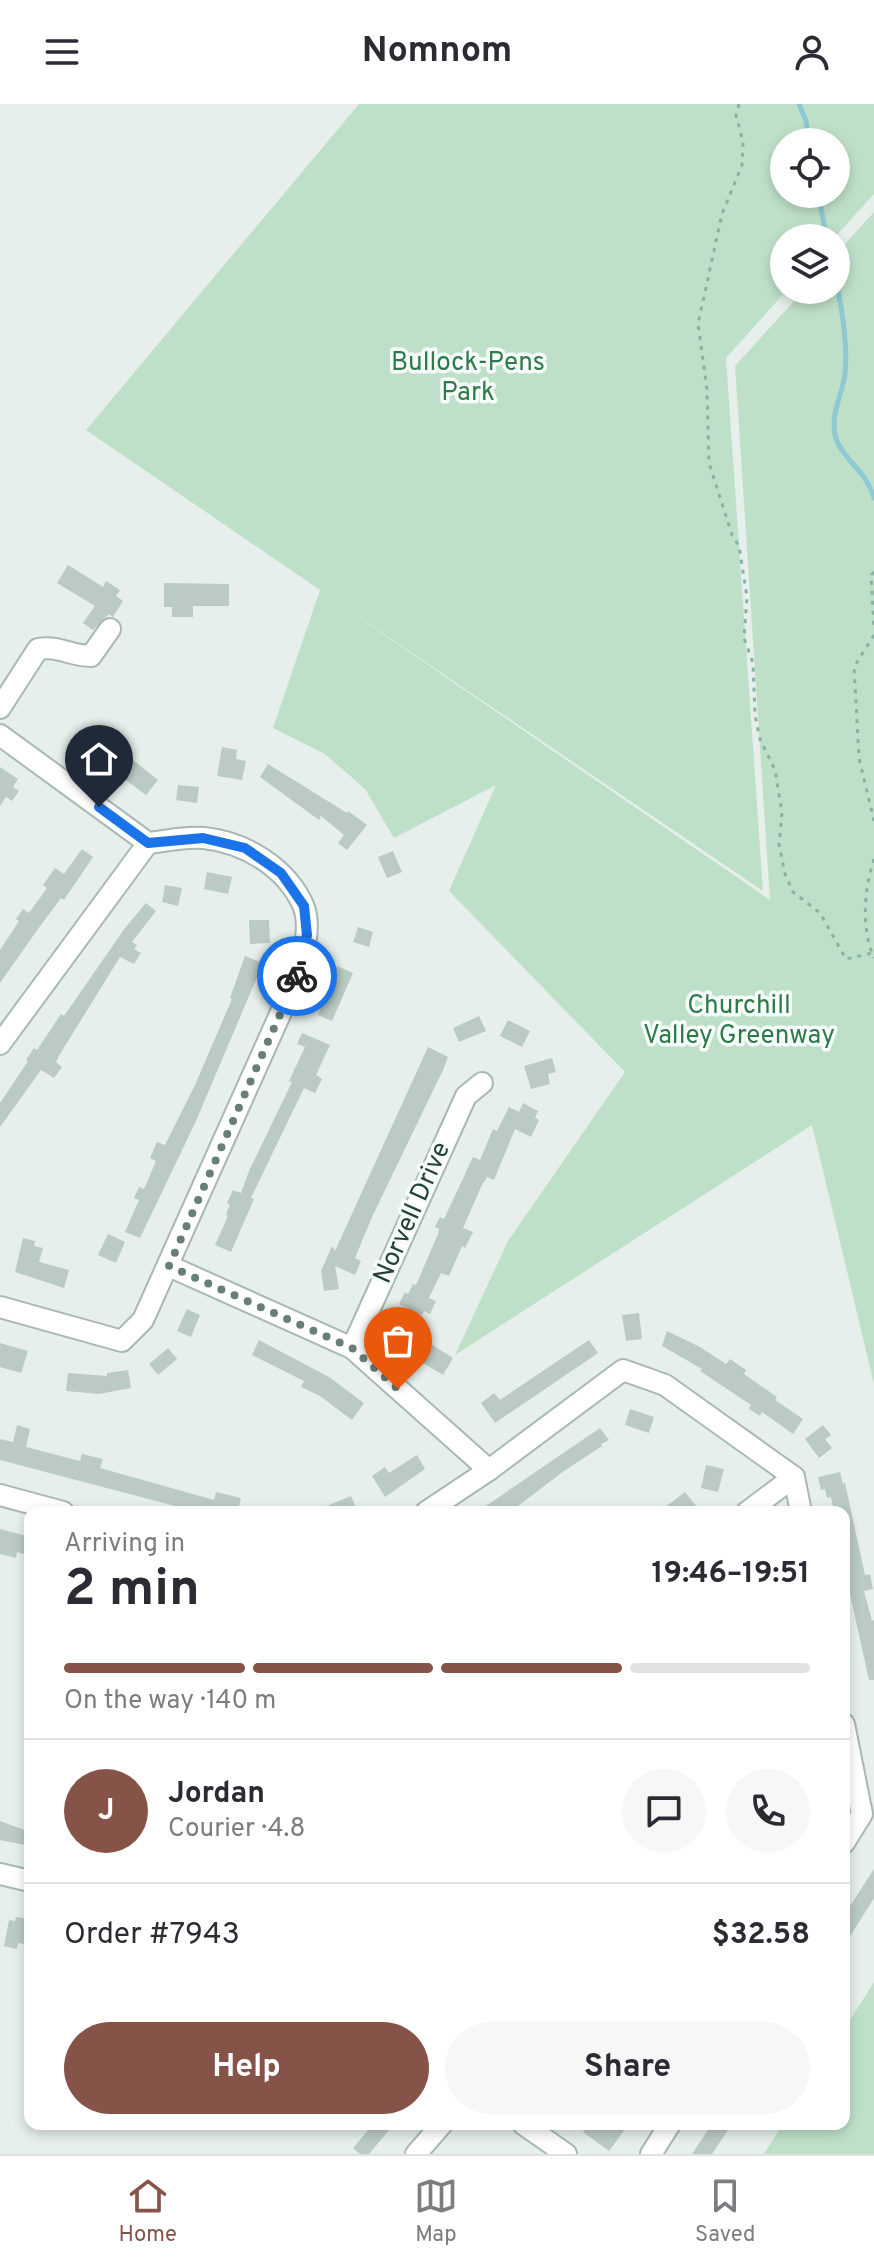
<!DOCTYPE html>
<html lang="en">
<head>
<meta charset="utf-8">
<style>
	:root { --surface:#fff; --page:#f7f7f7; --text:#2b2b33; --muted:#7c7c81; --line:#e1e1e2; --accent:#855347 }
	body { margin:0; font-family:Overpass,sans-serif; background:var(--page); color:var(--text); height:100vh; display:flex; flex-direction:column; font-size:30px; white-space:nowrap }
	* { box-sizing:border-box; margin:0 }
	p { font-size:26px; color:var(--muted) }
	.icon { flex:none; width:44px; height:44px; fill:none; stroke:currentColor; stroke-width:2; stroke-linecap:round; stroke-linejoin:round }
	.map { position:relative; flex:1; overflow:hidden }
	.details { position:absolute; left:24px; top:1402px; width:826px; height:624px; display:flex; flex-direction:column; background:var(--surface); border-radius:16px; box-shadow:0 4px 12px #0003 }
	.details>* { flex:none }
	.buttons { position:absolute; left:770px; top:24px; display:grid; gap:16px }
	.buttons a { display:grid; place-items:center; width:80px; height:80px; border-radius:50%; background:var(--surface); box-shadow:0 4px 12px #0003; font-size:40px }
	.pin { position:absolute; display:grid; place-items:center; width:68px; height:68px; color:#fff; margin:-82px -34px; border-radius:50% 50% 50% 0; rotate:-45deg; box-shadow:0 0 8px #0007 }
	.pin .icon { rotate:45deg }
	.courier { position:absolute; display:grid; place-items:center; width:80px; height:80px; margin:-40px; border:6px solid #1a73e8; border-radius:50%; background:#fff; color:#222; box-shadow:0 2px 10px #0007 }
	.overview em { font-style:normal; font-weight:700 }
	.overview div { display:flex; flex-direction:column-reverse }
	.overview { display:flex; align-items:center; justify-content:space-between; height:136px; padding:0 40px }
	h1 { font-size:52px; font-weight:700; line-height:60px }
	.bar { display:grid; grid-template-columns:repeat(4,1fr); gap:12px 8px; align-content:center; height:96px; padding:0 40px }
	.bar i { height:10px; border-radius:6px; background:var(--line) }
	.bar .selected { background:var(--accent) }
	.bar p { grid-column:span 4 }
	.line { display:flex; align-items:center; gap:20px; padding:0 40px; border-top:2px solid var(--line) }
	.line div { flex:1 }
	.round { display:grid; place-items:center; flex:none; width:84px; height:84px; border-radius:42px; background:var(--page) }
	.cta { display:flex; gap:16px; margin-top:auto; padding:16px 40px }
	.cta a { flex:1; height:92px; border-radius:48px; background:var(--accent); color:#fff; font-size:32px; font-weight:700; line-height:92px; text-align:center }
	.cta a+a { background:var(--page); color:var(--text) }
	header { display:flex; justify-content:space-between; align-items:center; height:104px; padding:0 40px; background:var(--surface); font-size:36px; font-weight:700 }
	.menu { display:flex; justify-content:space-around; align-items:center; height:112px; border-top:2px solid var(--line); background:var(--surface); font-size:22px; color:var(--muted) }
	.menu a { display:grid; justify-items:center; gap:4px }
	.menu .selected { color:var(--accent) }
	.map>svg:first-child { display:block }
	.green { fill:#bfe0c8; fill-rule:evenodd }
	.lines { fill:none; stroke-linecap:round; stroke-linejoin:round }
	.stream { stroke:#8ec9d4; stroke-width:5 }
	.building { fill:#bbcac4 }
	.minor-casing { stroke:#a8b8b2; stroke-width:24 }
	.path { stroke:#86b3a5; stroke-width:3; stroke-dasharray:4 6; stroke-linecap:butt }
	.minor { stroke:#fff; stroke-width:20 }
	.done { stroke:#687f78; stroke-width:8; stroke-dasharray:0 14.4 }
	.route { stroke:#1a73e8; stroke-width:10 }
	.labels { text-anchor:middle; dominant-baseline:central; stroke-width:7; stroke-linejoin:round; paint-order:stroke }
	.park-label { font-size:26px; fill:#2d7a4b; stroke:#f7fbf9 }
	.street-label { font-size:26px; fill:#24423a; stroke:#f7fbf9 }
</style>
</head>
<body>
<header><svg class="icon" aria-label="menu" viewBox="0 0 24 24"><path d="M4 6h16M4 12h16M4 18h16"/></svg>Nomnom<svg class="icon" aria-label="person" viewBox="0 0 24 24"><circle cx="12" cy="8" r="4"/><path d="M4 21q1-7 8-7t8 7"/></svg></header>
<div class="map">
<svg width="874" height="2050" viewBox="0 0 874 2050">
	<rect width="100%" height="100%" fill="#e6efeb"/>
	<g class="green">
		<path d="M359,0H874V90L834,134H784V186H787L726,254L763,787L325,490L770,796L735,262L804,186H836V150L874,108V1280L812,1021L455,1251L508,1137L625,968L449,787L496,681L394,734L365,685L325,650L273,624L320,486L86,326ZM784,38H836V90H784Z"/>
		<path d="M874,1878V2050H764L783,2020H844V1926Z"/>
	</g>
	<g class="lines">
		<g class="stream">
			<path d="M799,0L806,17L809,38"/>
			<path d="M818,90L827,134"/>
			<path d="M836,177C842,205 848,241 845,270C842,292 828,314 837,337C844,356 867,368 874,394"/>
		</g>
	</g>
	<g class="building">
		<path d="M68,461L103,483L106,477L120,486L116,492L123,497L113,513L109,510L93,526L83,519L95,502L57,479Z"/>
		<path d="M164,479L229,480V502H193V513H172V503H164Z"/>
		<path d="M113,640L158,676L146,691L112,666L114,663L102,654Z"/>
		<path d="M222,643L237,646L236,655L246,657L242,676L217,672Z"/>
		<path d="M268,660L347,709L348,707L367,721L347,746L338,739L344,731L321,712L319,716L260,673Z"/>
		<path d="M0,663L18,675L13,683L19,687L12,697L6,693L0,702Z"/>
		<path d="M178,681L199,683L197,699L176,696Z"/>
		<path d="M82,745L93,753L64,796L61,794L38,825L0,879V846L19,817L16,815L23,805L29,809L47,784L43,781L55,764L64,770Z"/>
		<path d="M393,747L402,768L387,774L378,753Z"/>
		<path d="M207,768L232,773L228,790L204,785Z"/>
		<path d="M165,781L182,784L178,802L162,798Z"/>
		<path d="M146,799L156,807L132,838L137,841L134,845L141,849L134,860L120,853L60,950L56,958L62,963L54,974L41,966L0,1023V999L28,957L26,956L34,944L37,946L61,910L64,912L125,824Z"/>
		<path d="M249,816H269L270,839L250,840Z"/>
		<path d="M358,823L373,828L369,843L353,838Z"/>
		<path d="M245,852L263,859L196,1017L140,1134L125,1128L139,1096L134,1094L139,1083L144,1085L156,1057L150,1054L157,1038L165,1041L195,981L232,895L230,894Z"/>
		<path d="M337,862L353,869L332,917L318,911Z"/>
		<path d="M479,912L486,927L459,938L453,924Z"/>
		<path d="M508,916L530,927L522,943L500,932Z"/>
		<path d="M302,929L330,941L316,971L322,975L315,989L304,984L251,1094L254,1095L231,1148L215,1141L228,1112L226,1110L230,1101L227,1099L233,1086L241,1089L249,1067L292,978L289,977L305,943L297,940Z"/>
		<path d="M428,943L448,953L443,966L372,1113L355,1154L361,1157L355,1171L335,1162L339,1185L324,1187L321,1167L332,1142L335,1147Z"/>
		<path d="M552,954L556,968L548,970L550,980L531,985L524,962Z"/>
		<path d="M523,999L538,1007L535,1014L539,1016L531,1033L515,1025L494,1076L487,1073L481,1083L463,1124L473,1128L465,1144L462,1142L449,1172L441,1169L429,1194L436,1197L430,1210L424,1207L422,1211L399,1200L405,1188L408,1190L413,1180L416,1181L438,1130L439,1125L435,1123L440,1113L444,1115L473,1053L480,1056L493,1025L497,1027L509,1003L519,1008Z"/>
		<path d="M108,1130L125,1138L116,1159L98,1151Z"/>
		<path d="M23,1134L35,1137L34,1142L43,1144L39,1158L69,1166L64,1184L15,1168Z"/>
		<path d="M187,1205L200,1211L191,1233L177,1227Z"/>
		<path d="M639,1209L642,1235L626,1237L622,1211Z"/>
		<path d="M667,1227L700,1243L726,1260L730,1255L746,1266L744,1270L777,1293L775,1296L803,1315L793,1330L762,1308L760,1312L749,1305L751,1301L700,1267L702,1265L662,1242Z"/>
		<path d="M259,1236L329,1273L364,1299L352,1316L320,1292L301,1283L304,1277L252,1251Z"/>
		<path d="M589,1236L598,1249L495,1319L481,1299L494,1289L500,1296Z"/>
		<path d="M0,1239L28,1247L21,1269L0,1263Z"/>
		<path d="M431,1240L453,1254L443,1271L420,1257Z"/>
		<path d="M168,1244L177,1255L158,1271L149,1260Z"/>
		<path d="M128,1266L131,1284L99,1290L66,1287L68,1269L107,1272V1269Z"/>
		<path d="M630,1305L654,1313L649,1329L625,1321Z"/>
		<path d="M17,1321L30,1325L26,1343L80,1357L82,1350L103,1355L100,1364L214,1396L216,1388L241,1394L239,1402L246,1404L245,1408H198L0,1356V1335L13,1338Z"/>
		<path d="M823,1321L831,1331L825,1335L832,1344L819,1354L805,1335Z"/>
		<path d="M600,1324L609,1336L601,1340L602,1342L564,1367L510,1408H477Z"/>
		<path d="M417,1351L425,1365L385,1393L372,1372L385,1363L389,1369Z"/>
		<path d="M706,1361L724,1365L718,1388L701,1384Z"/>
		<path d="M840,1368L843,1380L845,1379L865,1471L870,1470L873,1485L864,1487L872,1517L874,1516V1576H869L850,1490L844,1491V1479L848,1475L844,1451V1408H834L831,1393L827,1394L825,1385L821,1386L818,1373Z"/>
		<path d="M685,1388L701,1408H659Z"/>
		<path d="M351,1392L358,1408H312Z"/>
		<path d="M0,1425L30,1433V1452L17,1448L16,1454L0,1450Z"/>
		<path d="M0,1717L30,1728V1742L0,1736Z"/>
		<path d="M874,1765V1794L844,1842V1798L850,1802Z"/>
		<path d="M16,1813L28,1815L27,1820H30V1841L18,1839L17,1845L4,1842L9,1816L15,1817Z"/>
		<path d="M373,2020H394L369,2050H360L353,2044Z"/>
		<path d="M589,2020H629L609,2047L583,2028Z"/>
		<path d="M712,2020H732L712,2050H692Z"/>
	</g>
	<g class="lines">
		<g class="minor-casing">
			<g id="minor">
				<path d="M0,604L38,545C58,541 70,552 91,552L110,525"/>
				<path d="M0,631L148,739C166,737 186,732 204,734C244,738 286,763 303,801C312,822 303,848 299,868L143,1216L122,1237L0,1203"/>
				<path d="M0,940L148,739"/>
				<path d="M169,1162L352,1244L489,1366"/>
				<path d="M352,1244L466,992L482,979"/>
				<path d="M0,1391L63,1408"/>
				<path d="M426,1408L489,1366L623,1266L665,1281L794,1373L801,1408"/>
				<path d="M747,1408L794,1373"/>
				<path d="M844,1620L862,1710L844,1739"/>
				<path d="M0,1770L30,1777"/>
				<path d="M523,2020L566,2050"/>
				<path d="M416,2050L442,2020"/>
				<path d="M651,2050L670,2020"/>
			</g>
		</g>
		<g class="path">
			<path d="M739,0L736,11L743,38L742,61L722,110L698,220L707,285L709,359L732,431L739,442L747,493L744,534L753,559L755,611L760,635L775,666L782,709L779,740L785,770L793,788L820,809L846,855L872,849"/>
			<path d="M874,468L871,471L874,526"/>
			<path d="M874,531L854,563L859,654L874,717"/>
			<path d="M874,755C864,786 861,824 874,854"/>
		</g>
		<use href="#minor" class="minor"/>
	</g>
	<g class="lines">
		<path class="done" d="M297,872L169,1162L352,1244L398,1285"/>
		<path class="route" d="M99,703L148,739L203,734L245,744L281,769L304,802L307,831L297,872"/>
	</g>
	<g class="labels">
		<g class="park-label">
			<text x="468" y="259">Bullock-Pens<tspan x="468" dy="30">Park</tspan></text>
			<text x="739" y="902">Churchill<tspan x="739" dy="30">Valley Greenway</tspan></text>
		</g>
		<g class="street-label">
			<text transform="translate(413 1109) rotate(-66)">Norvell Drive</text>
		</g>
	</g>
</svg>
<div class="buttons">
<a><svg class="icon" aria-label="locate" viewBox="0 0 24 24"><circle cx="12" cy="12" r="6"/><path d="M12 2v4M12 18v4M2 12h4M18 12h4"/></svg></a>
<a><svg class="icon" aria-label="layers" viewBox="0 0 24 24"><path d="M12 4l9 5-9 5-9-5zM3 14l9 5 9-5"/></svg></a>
</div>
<div class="pin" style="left:398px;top:1285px;background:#ea580c"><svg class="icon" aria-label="bag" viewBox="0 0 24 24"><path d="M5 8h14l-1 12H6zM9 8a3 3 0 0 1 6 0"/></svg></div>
<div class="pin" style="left:99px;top:703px;background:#1f2937"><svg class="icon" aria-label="home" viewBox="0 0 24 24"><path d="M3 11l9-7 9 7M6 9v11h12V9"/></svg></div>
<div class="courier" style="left:297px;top:872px"><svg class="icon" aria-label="bike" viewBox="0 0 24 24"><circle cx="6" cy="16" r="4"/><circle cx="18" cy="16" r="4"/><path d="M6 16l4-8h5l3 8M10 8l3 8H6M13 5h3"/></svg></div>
<section class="details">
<div class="overview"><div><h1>2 min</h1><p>Arriving in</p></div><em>19:46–19:51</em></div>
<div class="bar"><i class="selected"></i><i class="selected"></i><i class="selected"></i><i></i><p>On the way · 140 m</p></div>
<div class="line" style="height:144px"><b class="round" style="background:var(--accent);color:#fff">J</b><div><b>Jordan</b><p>Courier · 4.8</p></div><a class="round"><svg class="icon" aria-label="chat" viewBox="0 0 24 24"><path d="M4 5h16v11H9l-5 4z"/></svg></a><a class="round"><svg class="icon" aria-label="phone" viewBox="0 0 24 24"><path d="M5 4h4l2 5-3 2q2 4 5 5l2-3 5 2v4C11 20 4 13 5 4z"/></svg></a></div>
<div class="line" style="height:104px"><div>Order #7943</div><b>$32.58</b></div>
<div class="cta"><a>Help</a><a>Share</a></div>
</section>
</div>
<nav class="menu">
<a class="selected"><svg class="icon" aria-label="home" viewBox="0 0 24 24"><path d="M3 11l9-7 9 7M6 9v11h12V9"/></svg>Home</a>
<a><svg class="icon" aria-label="map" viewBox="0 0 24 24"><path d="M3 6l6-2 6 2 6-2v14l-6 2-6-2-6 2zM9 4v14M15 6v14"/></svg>Map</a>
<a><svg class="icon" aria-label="saved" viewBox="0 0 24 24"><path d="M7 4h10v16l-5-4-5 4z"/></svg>Saved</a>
</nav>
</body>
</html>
